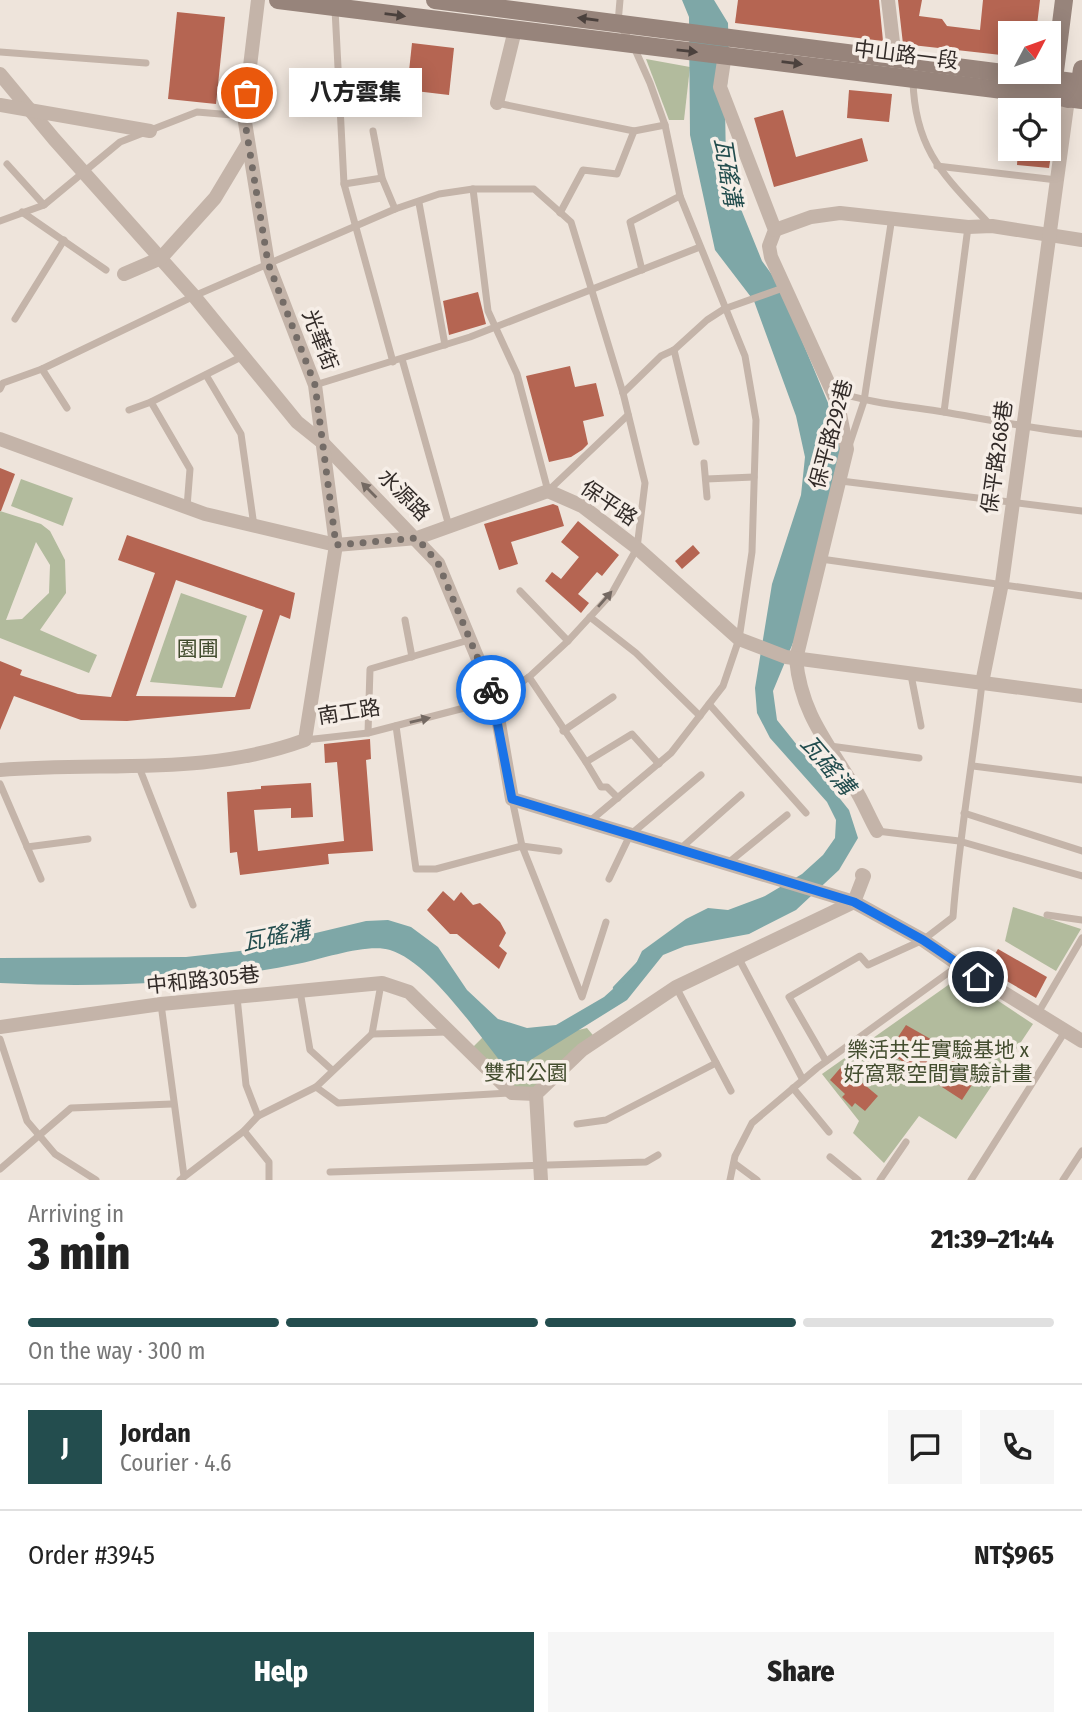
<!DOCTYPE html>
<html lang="en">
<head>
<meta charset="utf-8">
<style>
	:root { --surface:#fff; --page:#f6f6f6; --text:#222; --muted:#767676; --line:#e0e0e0; --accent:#234d4e }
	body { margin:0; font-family:"Fira Sans Condensed","Noto Sans TC",sans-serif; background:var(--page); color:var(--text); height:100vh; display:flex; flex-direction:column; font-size:26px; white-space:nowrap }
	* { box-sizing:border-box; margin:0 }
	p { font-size:23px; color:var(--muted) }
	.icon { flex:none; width:38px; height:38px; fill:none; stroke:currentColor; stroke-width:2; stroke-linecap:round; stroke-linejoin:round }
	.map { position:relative; height:1180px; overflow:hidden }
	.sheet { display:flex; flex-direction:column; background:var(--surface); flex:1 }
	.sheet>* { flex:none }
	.needle { width:46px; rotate:49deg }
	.buttons { position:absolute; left:998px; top:21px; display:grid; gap:14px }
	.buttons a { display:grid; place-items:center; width:63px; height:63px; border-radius:0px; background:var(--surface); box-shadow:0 4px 18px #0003; font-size:35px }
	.pin { position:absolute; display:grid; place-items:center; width:60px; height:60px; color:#fff; margin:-30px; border:4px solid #fff; border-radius:50%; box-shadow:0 2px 7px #0007 }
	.courier { position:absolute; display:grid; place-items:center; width:70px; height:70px; margin:-35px; border:5px solid #1a73e8; border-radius:50%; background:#fff; color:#222; box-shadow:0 2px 9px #0007 }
	.bubble { position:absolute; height:49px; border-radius:0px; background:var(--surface); box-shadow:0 4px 18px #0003; font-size:23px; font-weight:800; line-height:49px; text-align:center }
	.overview em { font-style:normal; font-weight:800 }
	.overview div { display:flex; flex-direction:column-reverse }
	.overview { display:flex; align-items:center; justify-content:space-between; height:119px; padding:0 28px }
	h1 { font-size:46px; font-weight:800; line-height:52px }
	.bar { display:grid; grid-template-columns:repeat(4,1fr); gap:10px 7px; align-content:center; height:84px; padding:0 28px }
	.bar i { height:9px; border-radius:5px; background:var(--line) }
	.bar .current { background:var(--accent) }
	.bar p { grid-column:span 4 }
	.line { display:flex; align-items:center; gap:18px; padding:0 28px; border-top:2px solid var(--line) }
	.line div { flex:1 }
	.round { display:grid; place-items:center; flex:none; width:74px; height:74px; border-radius:0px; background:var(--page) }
	.button { display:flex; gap:14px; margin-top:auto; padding:14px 28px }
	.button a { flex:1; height:80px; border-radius:0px; background:var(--accent); color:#fff; font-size:28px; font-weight:800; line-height:80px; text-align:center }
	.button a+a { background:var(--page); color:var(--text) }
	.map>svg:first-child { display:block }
	.green { fill:#b2bb9d; fill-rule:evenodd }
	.water { fill:#7ea7a7 }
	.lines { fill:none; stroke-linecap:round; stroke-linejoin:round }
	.stream { stroke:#7ea7a7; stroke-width:4.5 }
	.building { fill:#b56552; fill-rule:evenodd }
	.lane { stroke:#c4b4a9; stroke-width:7 }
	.street { stroke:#c4b4a9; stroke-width:14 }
	.secondary { stroke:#97847b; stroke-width:18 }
	.oneway { fill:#4b413d }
	.oneway2 { fill:#746962 }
	.done { stroke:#746c67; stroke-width:7; stroke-dasharray:0 12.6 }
	.route { stroke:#1a73e8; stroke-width:9 }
	.labels { text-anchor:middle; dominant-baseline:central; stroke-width:7; stroke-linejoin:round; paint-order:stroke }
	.street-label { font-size:21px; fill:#322b28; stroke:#f6eee7 }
	.park-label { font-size:21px; fill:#434d2f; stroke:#f6eee7 }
	.water-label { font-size:23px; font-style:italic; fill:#234d4e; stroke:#f6eee7 }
</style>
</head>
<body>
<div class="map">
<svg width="1082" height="1180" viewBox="0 0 1082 1180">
	<rect width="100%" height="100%" fill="#eee4db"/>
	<g class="green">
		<path d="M646,59L690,67L684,120H669Z"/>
		<path d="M21,479L73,498L63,526L11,506Z"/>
		<path d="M0,511L41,524L50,531L65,560L66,593L40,630L97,655L89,673L0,638ZM36,542L50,565L49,593L22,619L6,620Z"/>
		<path d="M181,593L247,616L222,688L150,682Z"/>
		<path d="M1013,907L1081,929L1056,971L1005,941Z"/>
		<path d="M961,976L1033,1024L956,1139L919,1116L884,1163L853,1133L859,1121L822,1074Z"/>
		<path d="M587,1028L597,1040L534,1096L512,1093L469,1051L486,1034L574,1031Z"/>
	</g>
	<path class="water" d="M682,0H714L728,23L729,66L725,104L726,166L732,187L762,261L778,283L841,434L840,466L795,638L773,691L777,720L849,810L858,838L839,870L796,910L749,934L685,946L663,955L627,1000L529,1061L511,1065L501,1062C474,1029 429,962 390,950C369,943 324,958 302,963C203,984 100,988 0,983V958L186,957L240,951L366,921L388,920L411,927L438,947L467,990L498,1019L527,1028L556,1025L604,997L632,972L642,951L686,919L708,908L728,910L765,896L802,874L823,855L835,838L836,820L827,802L770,738L757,713L755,688L772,584L801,495L805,457L796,416L754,301L715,250L690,135L689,17Z"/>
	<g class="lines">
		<path class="stream" d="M615,988L638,964"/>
	</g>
	<g class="building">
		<path d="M738,0H879L883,41L735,23Z"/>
		<path d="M898,0H922L919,16L942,19L947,26L980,30L983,0H1040L1037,25L1030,24L1029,33H1010V56L903,44Z"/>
		<path d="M177,12L225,17L216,104L168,99Z"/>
		<path d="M412,43L454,48L449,95L407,90Z"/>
		<path d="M849,90L892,94L889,122L847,118Z"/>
		<path d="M783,110L796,157L862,138L868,161L774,187L754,118Z"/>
		<path d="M1018,149H1052L1049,168L1017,165Z"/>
		<path d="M478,292L486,324L449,335L443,301Z"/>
		<path d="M570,366L575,387L596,383L604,416L583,421L588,444L582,450L571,457L549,462L526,376Z"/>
		<path d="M0,468L15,474L1,511H0Z"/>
		<path d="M553,504L558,506L564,526L511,542L518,564L499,570L484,524Z"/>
		<path d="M578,521L619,555L602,576L597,572L578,594L589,603L581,613L545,581L552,572L561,579L579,557L561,542Z"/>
		<path d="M127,535L295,593L290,619L280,615L250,709L127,721L81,720L14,696L0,730V661L22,670L20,675L78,694L111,697L155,573L118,560ZM176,580L263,610L235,697L136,696Z"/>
		<path d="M693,545L700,553L682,569L675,561Z"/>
		<path d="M370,739L371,759L366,760L373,851L328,854L329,864L240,875L237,852L230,853L227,792L261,789V786L311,783L313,817L291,818V808L254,810L258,851L344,841L337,762L325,763L324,744Z"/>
		<path d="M443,891L454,901L461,892L473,905L480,903L500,922L506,933L499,946L507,953L499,969L457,934H450L427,910Z"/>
		<path d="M998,949L1047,977L1036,998L986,969Z"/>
		<path d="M906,1025L957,1054L954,1058L979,1074L962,1100L888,1052Z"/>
		<path d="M842,1066L878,1096L865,1111L855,1103L852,1107L842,1097L845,1094L830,1080Z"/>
	</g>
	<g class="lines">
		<g class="lane">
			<path d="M335,9L344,184L393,362"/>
			<path d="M0,52L146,63"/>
			<path d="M913,81C915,152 946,177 991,226"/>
			<path d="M497,103L634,131L665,125"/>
			<path d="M373,131L382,178L395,209"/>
			<path d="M7,164L44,205"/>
			<path d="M937,166L1057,180"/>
			<path d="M344,184L382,178"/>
			<path d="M473,189L488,311L517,374L548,491L628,415"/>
			<path d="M419,203L445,345"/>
			<path d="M22,212L106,270"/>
			<path d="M560,213L583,170L617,174L634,131"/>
			<path d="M0,221L44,205L120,142L197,112L244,116"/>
			<path d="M642,270L630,222L680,196"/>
			<path d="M15,319L64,240"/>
			<path d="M674,350L696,442"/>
			<path d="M402,359L449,526"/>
			<path d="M42,369L67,408"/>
			<path d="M206,375L241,434L254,526"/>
			<path d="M315,385L470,337L700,247"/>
			<path d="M0,389L3,383L42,369L194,296L395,209L439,194L473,189H534L571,222L623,393L645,483L637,548L612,593L568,641L529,677L495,700L368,733L305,740"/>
			<path d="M833,391C869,403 906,406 944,412C990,420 1035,429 1082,434"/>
			<path d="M623,393L661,356L674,350L707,320L724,309L783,288"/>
			<path d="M129,410L151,402"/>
			<path d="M944,412L968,227"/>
			<path d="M849,446L864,401L892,217"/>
			<path d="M704,463L707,497"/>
			<path d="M706,479L754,477"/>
			<path d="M841,481L1082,511"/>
			<path d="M187,507L190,469L151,402L243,356"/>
			<path d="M821,559L1082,596"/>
			<path d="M520,591L568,641"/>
			<path d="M590,617L636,653L700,716"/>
			<path d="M405,620L412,657"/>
			<path d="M911,675L921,726"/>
			<path d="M529,677L586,762L632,734L659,764"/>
			<path d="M709,704L806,813"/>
			<path d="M396,726L416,869H436L522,846L512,799"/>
			<path d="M563,731L613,697"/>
			<path d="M368,733L370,669L469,640"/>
			<path d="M830,746L919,758"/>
			<path d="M586,762L601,787H607L618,798"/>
			<path d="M973,766L1082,780"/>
			<path d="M139,767L193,905"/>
			<path d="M0,784L41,879"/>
			<path d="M964,813L1082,851"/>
			<path d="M590,821L671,753L723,686L739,639L752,552L756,420L745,356L680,196L665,125L650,83L633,45L618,23L620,0"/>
			<path d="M877,831L959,841L1082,876"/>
			<path d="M27,847L88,839"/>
			<path d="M680,849L741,795"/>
			<path d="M559,851L522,846L582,997L606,922"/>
			<path d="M728,863L787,815"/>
			<path d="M609,879L630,835L701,775"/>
			<path d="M1047,915L1082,920"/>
			<path d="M738,957L803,1080"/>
			<path d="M676,987L731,1091"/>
			<path d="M300,991L310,1050L331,1069"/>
			<path d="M237,997L246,1085L258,1116"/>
			<path d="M161,1004L184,1176"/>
			<path d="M1038,1013L1082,938"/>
			<path d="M372,1034L448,1032"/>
			<path d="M0,1039L27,1121L55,1154L96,1180"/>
			<path d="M826,1061L789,997L860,956L868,965L923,940L953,917C959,838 973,761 982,683"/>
			<path d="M316,1087L338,1103L509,1093"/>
			<path d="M793,1088L829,1132"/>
			<path d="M577,1124L606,1120L716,1063"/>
			<path d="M244,1131L269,1162V1180"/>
			<path d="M830,1157L858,1180"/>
			<path d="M734,1163L757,1180"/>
			<path d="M0,1169L71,1108L172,1104"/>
			<path d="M330,1172L646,1162L658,1155"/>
			<path d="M180,1180L244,1131L258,1116L316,1087L372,1034L381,984"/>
			<path d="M730,1180L735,1156L752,1123L817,1068L959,965"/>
			<path d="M880,1180L906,1142"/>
			<path d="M971,1180L1066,1030"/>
			<path d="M1063,1180L1082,1151"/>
		</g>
		<g class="street">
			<path d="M888,0L895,59"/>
			<path d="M725,54L720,87L775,230L769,246L771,257L838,404L847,449L796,659C801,713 827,742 854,787C863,801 869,817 877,831"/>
			<path d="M0,74L54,139L194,296L297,422L322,442L438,563L495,700L512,799L854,902L923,940L959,965L1082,1041"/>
			<path d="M497,103L515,30"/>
			<path d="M0,105L150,131"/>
			<path d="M775,230L811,217L840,213L968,227L992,226L1082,240"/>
			<path d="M124,274L161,258L215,198L248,143"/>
			<path d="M0,439L205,514L336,545L417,538L548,491L582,506L637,548L739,639L786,657L1082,696"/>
			<path d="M982,683L1002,583L1068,99"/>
			<path d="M0,770C105,761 204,777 305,740L336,545L315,385L268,263L244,116L258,0"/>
			<path d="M0,1027L161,1004L382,983L409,992L512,1093L536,1094"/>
			<path d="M541,1180L536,1094L582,1050L676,987L854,902L864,876L862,875"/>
		</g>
		<g class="secondary">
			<path d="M278,0L1082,100"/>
			<path d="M435,0L1082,83"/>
			<path d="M1064,0L1054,79L1068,99L1080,82L1082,69"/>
		</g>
	</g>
	<defs><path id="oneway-solid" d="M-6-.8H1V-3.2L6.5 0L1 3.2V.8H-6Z" transform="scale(1.75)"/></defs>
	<g class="oneway">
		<use href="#oneway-solid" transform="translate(395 15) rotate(7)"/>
		<use href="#oneway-solid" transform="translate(588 19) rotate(-172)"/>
		<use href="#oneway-solid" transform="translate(687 51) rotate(6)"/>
		<use href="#oneway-solid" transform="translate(792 63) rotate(7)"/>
	</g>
	<g class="oneway2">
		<use href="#oneway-solid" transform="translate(369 490) rotate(-135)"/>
		<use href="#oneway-solid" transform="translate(605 599) rotate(-49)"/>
		<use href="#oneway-solid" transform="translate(420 720) rotate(-13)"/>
	</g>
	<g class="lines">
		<path class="done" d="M247,93L244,116L268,263L315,385L336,545L417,538L438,563L491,690"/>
		<path class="route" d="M491,690L512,799L854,902L923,940L978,977"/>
	</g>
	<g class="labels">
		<g class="street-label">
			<text transform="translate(906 55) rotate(7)">中山路一段</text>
			<text transform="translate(320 340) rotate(69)">光華街</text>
			<text transform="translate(831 434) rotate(-75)">保平路292巷</text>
			<text transform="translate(997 457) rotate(-82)">保平路268巷</text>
			<text transform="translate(404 495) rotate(45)">水源路</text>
			<text transform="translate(609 503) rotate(34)">保平路</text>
			<text transform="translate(349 712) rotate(-9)">南工路</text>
			<text transform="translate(203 980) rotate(-6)">中和路305巷</text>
		</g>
		<g class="park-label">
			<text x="198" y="649">園圃</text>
			<text x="938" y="1050">樂活共生實驗基地 x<tspan x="938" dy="24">好窩聚空間實驗計畫</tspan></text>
			<text x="526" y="1073">雙和公園</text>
		</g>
		<g class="water-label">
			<text transform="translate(728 172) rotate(81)">瓦磘溝</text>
			<text transform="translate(828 765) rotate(50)">瓦磘溝</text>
			<text transform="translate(276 936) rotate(-11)">瓦磘溝</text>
		</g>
	</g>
</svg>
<div class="buttons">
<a><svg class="needle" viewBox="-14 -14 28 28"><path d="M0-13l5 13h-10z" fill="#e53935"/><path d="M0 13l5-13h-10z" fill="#767676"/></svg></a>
<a><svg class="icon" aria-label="locate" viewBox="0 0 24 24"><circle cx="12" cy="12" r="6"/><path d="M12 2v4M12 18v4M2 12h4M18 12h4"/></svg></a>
</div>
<div class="pin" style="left:247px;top:93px;background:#ea580c"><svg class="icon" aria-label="bag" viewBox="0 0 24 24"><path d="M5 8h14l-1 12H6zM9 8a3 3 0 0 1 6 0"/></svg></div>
<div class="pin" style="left:978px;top:977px;background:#1f2937"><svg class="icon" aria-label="home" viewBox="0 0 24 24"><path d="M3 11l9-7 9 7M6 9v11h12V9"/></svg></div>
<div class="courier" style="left:491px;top:690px"><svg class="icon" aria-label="bike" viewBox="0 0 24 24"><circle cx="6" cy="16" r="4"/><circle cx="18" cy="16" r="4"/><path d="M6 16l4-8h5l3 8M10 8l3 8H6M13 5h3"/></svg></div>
<div class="bubble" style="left:289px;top:68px;width:133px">八方雲集</div>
</div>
<section class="sheet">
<div class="overview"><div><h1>3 min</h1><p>Arriving in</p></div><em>21:39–21:44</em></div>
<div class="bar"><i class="current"></i><i class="current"></i><i class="current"></i><i></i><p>On the way · 300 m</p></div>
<div class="line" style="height:126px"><b class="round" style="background:var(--accent);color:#fff">J</b><div><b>Jordan</b><p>Courier · 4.6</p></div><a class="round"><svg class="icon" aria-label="chat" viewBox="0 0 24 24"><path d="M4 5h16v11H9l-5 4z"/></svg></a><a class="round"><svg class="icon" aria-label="phone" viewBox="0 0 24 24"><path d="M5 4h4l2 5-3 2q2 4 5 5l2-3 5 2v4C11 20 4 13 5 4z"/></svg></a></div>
<div class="line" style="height:91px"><div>Order #3945</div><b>NT$965</b></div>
<div class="button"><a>Help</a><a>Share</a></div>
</section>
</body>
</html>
